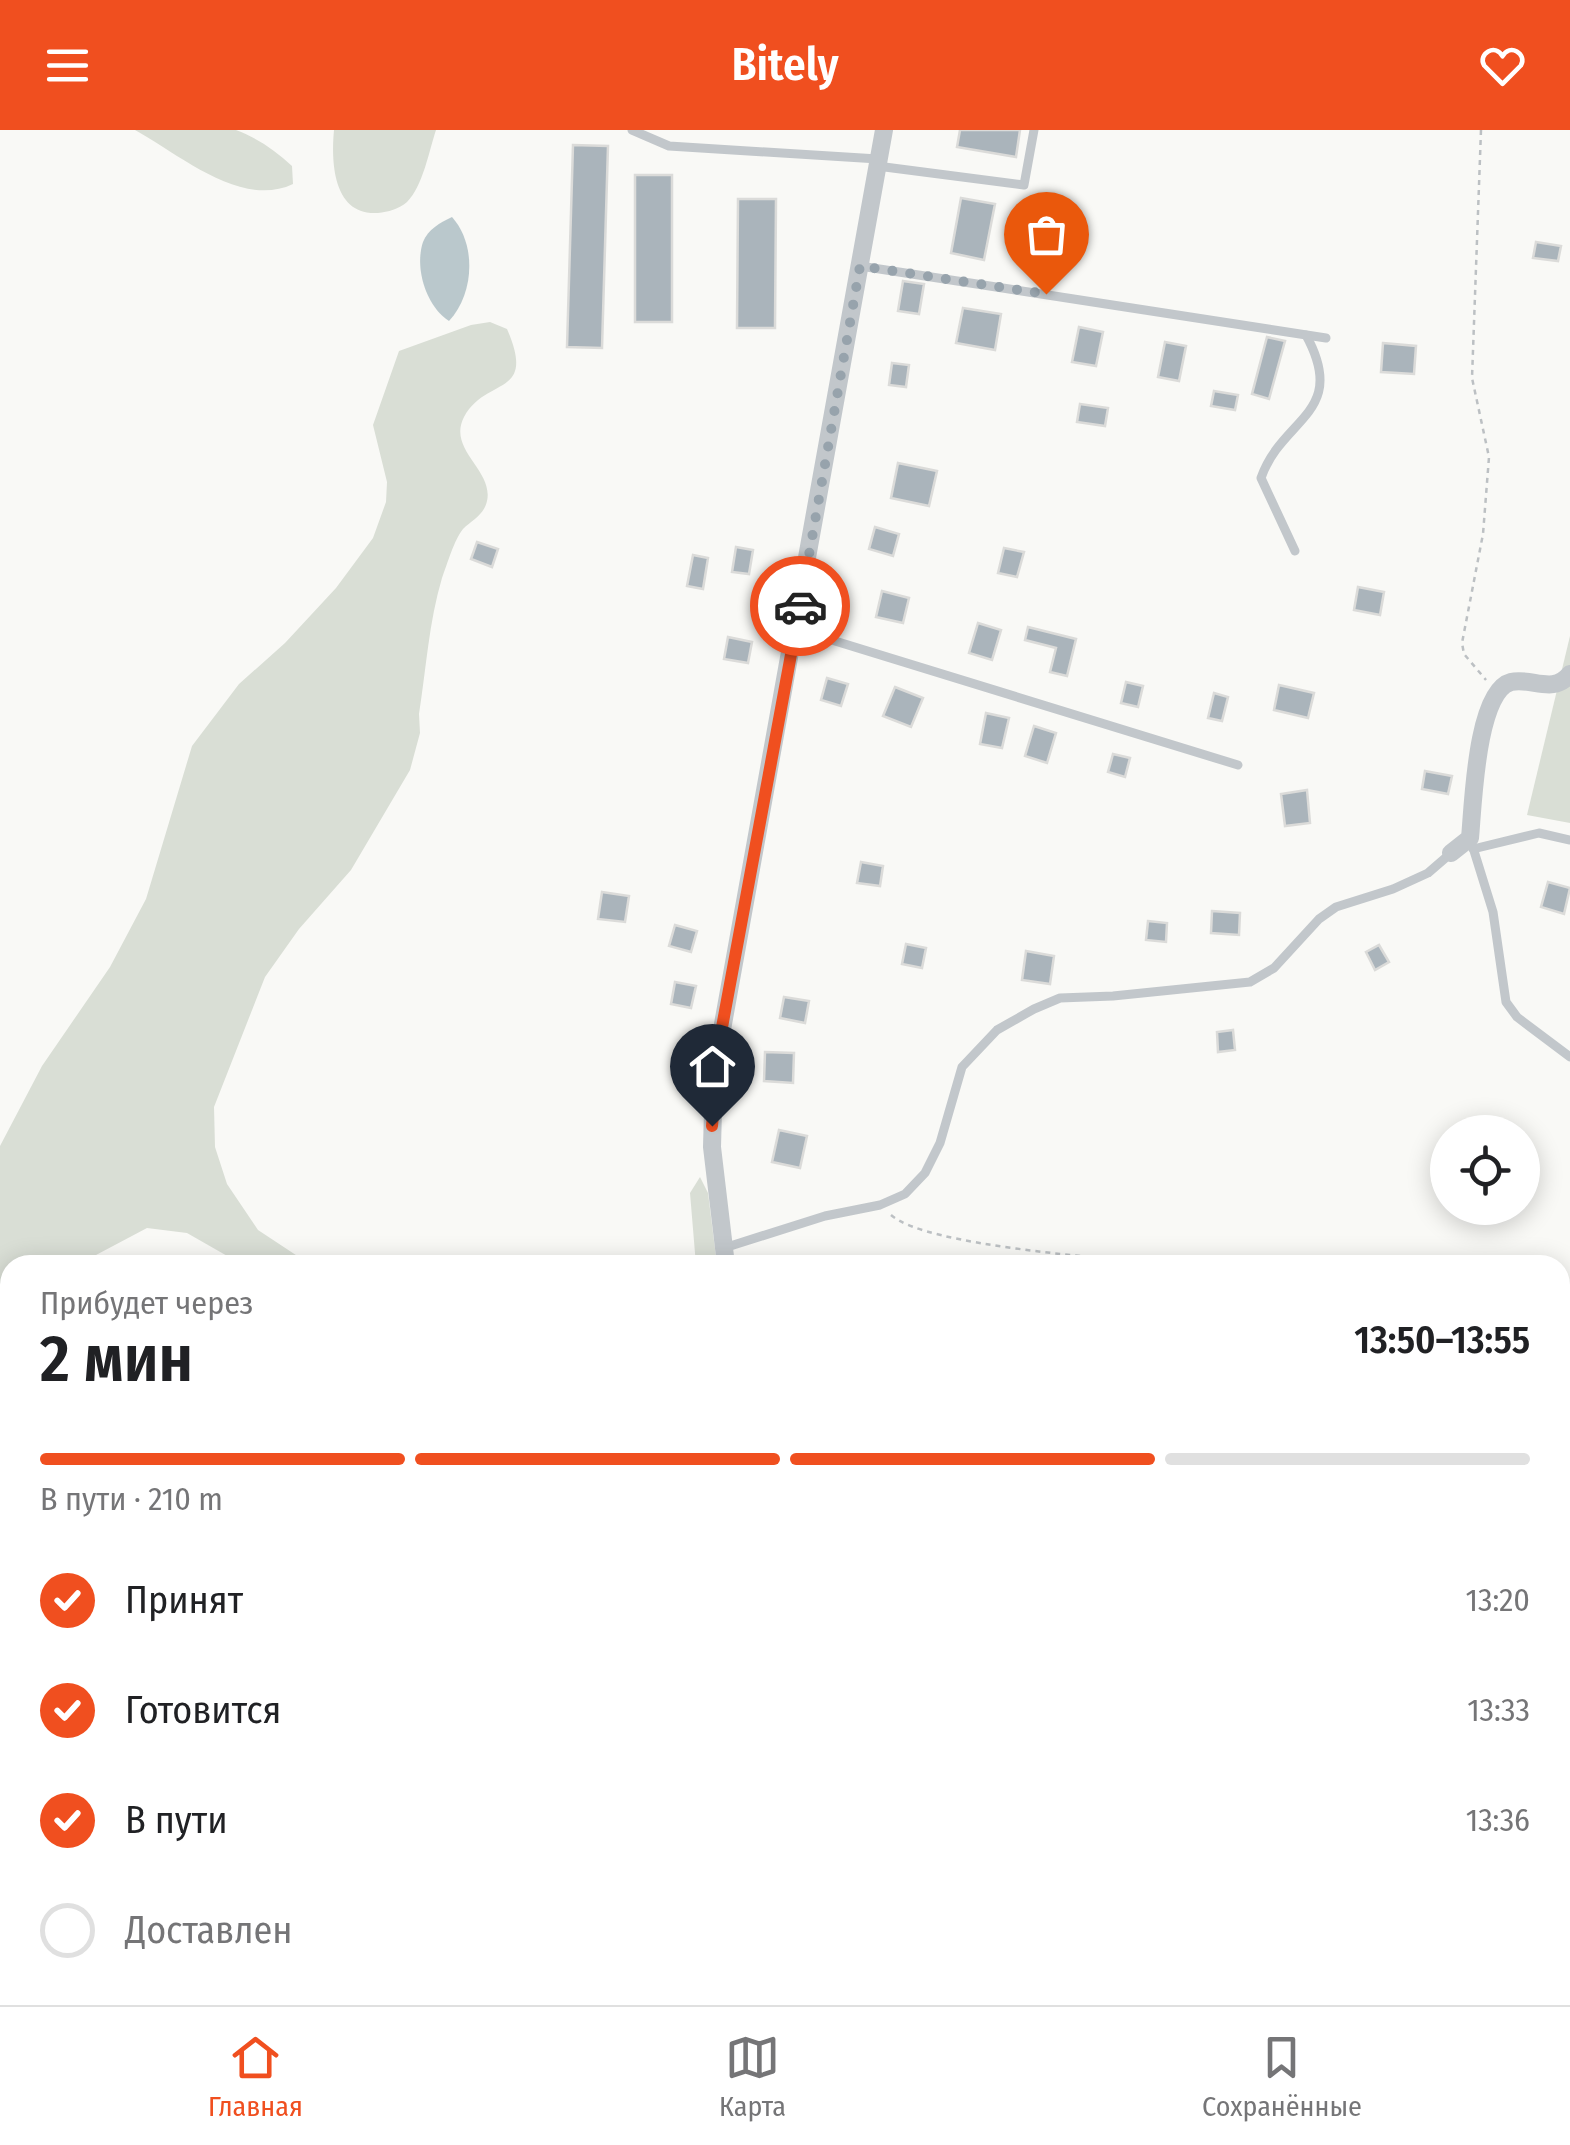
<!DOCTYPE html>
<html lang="ru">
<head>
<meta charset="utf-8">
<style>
	:root { --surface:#fff; --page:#f2f2f2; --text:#202124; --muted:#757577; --line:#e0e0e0; --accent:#f04f1f }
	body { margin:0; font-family:"Fira Sans Condensed",sans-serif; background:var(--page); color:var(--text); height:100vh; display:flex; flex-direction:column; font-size:38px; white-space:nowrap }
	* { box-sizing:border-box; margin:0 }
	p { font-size:32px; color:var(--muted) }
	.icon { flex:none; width:55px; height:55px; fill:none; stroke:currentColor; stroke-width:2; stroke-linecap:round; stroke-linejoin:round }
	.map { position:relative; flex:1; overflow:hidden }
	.details { position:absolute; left:0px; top:1125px; width:1570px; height:750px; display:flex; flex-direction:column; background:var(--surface); border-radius:30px 30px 0 0; box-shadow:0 5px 25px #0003 }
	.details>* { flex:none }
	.fabs { position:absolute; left:1430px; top:985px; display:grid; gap:20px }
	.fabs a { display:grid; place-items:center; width:110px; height:110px; border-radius:50%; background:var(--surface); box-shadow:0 5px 25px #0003; font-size:50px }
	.pin { position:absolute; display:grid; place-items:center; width:85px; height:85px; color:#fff; margin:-102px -42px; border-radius:50% 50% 50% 0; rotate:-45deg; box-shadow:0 0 10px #0007 }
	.pin .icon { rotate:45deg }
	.courier { position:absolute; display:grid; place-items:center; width:100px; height:100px; margin:-50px; border:8px solid #f04f1f; border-radius:50%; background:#fff; color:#222; box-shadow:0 2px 12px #0007 }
	.summary em { font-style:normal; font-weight:600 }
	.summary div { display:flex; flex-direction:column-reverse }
	.summary { display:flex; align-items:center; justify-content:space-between; height:170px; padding:0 40px }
	h1 { font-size:65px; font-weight:600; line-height:75px }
	.bar { display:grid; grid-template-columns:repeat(4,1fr); gap:15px 10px; align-content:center; height:120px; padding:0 40px }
	.bar i { height:12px; border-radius:8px; background:var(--line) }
	.bar .active { background:var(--accent) }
	.bar p { grid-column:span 4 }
	ol { padding:0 40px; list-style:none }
	li { display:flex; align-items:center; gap:30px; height:110px }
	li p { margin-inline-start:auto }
	li .icon { padding:10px; border-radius:50%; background:var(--accent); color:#fff; stroke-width:4 }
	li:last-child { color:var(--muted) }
	li i { width:55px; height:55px; border:5px solid var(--line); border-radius:50% }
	header { display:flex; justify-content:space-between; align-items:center; height:130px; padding:0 40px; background:var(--accent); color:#fff; font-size:45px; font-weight:600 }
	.menu { display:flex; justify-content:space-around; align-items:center; height:140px; border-top:2px solid var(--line); background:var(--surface); font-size:28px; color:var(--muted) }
	.menu a { display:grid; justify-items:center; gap:5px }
	.menu .active { color:var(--accent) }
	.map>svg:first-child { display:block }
	.green { fill:#d9ded5 }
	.water { fill:#bac8cc }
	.building { fill:#aab4bb; stroke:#dbdbd9; stroke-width:2.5 }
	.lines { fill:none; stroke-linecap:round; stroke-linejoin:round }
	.secondary-casing { stroke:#b4bbc0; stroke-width:30 }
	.path { stroke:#bcc0c3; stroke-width:2.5; stroke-dasharray:5 5; stroke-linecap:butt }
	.lane { stroke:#c2c7cb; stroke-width:9 }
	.street { stroke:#c2c7cb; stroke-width:18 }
	.secondary { stroke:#fff; stroke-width:25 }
	.rail { stroke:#a3abb1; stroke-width:5; stroke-dasharray:15 8; stroke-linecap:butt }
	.done { stroke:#97a3ac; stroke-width:10; stroke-dasharray:0 18 }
	.route { stroke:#f04f1f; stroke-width:12 }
</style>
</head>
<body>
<header><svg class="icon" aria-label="menu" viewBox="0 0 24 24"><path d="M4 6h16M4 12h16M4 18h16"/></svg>Bitely<svg class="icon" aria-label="heart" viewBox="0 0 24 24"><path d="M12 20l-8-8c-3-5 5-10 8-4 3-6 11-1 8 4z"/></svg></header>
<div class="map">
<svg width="1570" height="1875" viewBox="0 0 1570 1875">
	<rect width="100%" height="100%" fill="#f9f9f6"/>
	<g class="green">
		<path d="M135,0H236C257,8 275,20 292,36L293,54C241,79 179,24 135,0Z"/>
		<path d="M334,0H436C429,21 423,56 407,72C399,79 388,82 378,83C333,86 331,32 334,0Z"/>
		<path d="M490,192L507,199C537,268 486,246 464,287C447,320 494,340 487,371C484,385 472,390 463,399C454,410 447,435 442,448C429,491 426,540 419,584L420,603L410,640L351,740L299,799L265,847L214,977L215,1017L227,1054L258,1100L311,1135H243L187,1103L147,1098L96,1125L83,1135H10V1219L0,1230V1016L42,936L110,837L146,769L192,616L239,554L285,513L336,458L373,408L386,372L387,352L373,295L399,221L471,195Z"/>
		<path d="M1570,506V693L1527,685Z"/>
		<path d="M700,1047L708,1063L717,1135H696L690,1063Z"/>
		<path d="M1104,1865H1247L1278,1875H1122Z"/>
	</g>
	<path class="water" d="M452,87C477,115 474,164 449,191C427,177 414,139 423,112C428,99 440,93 452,87Z"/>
	<g class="building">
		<path d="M960,0H1020L1016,27L957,17Z"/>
		<path d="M573,15L608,16L602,218L567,217Z"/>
		<rect x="635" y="45" width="37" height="147"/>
		<path d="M961,68L995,74L984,130L951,123Z"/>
		<path d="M738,69H776L775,198H737Z"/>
		<path d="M1536,112L1561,116L1558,131L1533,128Z"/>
		<path d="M903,151L924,154L919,184L898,181Z"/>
		<path d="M963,178L1001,184L995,220L956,213Z"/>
		<path d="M1079,197L1103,202L1096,236L1072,232Z"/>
		<path d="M1267,207L1285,211L1269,269L1252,264Z"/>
		<path d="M1165,212L1186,216L1179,251L1158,247Z"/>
		<path d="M1383,213L1416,216L1414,244L1381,242Z"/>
		<path d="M892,233L909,235L906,257L889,255Z"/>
		<path d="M1214,261L1238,265L1235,280L1211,276Z"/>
		<path d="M1080,274L1108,278L1105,296L1077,292Z"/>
		<path d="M898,333L937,341L929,376L891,368Z"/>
		<path d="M875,397L899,404L893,426L869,419Z"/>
		<path d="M477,412L498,419L492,437L471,429Z"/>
		<path d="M736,417L753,420L749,444L732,442Z"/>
		<path d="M1004,418L1024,422L1017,447L998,443Z"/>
		<path d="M693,425L708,428L703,459L687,456Z"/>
		<path d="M1358,457L1384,462L1380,485L1354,480Z"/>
		<path d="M882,461L909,468L903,493L876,487Z"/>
		<path d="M978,493L1001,500L992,530L969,523Z"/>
		<path d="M1028,497L1076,509L1067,546L1050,542L1056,518L1025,510Z"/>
		<path d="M728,507L752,512L748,533L724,529Z"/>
		<path d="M827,548L848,554L841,576L821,570Z"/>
		<path d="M1126,552L1143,556L1138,577L1121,573Z"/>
		<path d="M1279,555L1314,563L1308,588L1274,580Z"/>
		<path d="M895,557L923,568L911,597L883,586Z"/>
		<path d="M1214,563L1228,567L1222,591L1208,588Z"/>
		<path d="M986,583L1009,588L1002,618L980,614Z"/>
		<path d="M1034,596L1056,603L1047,633L1025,626Z"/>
		<path d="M1113,624L1130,628L1125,647L1108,642Z"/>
		<path d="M1425,641L1452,646L1448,664L1422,659Z"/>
		<path d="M1307,660L1310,693L1285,696L1281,664Z"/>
		<path d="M861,732L883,736L880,756L857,753Z"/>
		<path d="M1548,752L1570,758L1564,784L1541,777Z"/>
		<path d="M602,762L629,766L625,792L598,789Z"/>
		<path d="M1212,781L1240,783L1239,805L1211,803Z"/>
		<path d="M1148,791L1167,793L1166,812L1146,810Z"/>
		<path d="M675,795L697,801L691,822L669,816Z"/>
		<path d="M906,814L926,818L922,838L902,834Z"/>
		<path d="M1379,815L1389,832L1375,840L1366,822Z"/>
		<path d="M1026,821L1054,826L1050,854L1022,850Z"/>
		<path d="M675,852L696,856L691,878L671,874Z"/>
		<path d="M784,867L809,871L805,893L780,888Z"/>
		<path d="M1233,900L1235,920L1218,922L1217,902Z"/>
		<path d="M765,922L794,923L793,953L764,951Z"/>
		<path d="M779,1000L807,1006L800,1038L772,1032Z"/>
	</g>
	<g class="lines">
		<g class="secondary-casing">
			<g id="secondary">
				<path d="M0,1533L10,1537"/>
				<path d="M898,1865L926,1875"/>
			</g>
		</g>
		<g class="path">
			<path d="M1481,0L1472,248L1489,327L1483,404L1462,513L1464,524L1486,550"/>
			<path d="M891,1085C928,1117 1106,1127 1163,1135"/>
			<path d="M1560,1314L1570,1325"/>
		</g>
		<g class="lane">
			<path d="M632,0L669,16L878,29"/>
			<path d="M877,36L1024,55L1034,0"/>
			<path d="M860,136L1326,208"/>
			<path d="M1295,421L1261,348C1282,287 1349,284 1306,205"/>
			<path d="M796,499L1238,635"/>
			<path d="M1470,708L1493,782L1506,872L1517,887L1570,927"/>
			<path d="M1473,719L1539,703L1570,710"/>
			<path d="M724,1118L825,1086L880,1075L905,1064L925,1043L940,1013L962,937L997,900L1034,879L1060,868L1113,866L1250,852L1274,838L1319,789L1336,777L1393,759L1428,743L1450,724"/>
		</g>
		<g class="street">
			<path d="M1451,723L1470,708C1473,678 1476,561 1511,552C1532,547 1553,565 1570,544"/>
			<path d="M726,1135L712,1017L714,944L884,0"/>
		</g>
		<use href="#secondary" class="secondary"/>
		<g class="rail">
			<path d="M0,1852L10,1856"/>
			<path d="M32,1865L57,1875"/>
		</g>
	</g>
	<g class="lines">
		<path class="done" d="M800,476L860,136L1046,164"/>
		<path class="route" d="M712,996L720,908L800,476"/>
	</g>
</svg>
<div class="fabs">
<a><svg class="icon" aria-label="locate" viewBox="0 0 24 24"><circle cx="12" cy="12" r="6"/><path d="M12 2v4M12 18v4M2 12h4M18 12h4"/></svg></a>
</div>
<div class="pin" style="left:1046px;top:164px;background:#ea580c"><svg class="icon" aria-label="bag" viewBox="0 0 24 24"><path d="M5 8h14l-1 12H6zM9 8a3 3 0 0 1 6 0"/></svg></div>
<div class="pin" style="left:712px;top:996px;background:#1f2937"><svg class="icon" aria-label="home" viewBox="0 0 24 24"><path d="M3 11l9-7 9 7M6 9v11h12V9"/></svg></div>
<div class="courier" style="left:800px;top:476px"><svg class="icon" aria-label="car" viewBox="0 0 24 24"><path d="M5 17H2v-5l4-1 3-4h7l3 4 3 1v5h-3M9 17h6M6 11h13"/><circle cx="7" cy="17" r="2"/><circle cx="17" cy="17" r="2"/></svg></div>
<section class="details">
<div class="summary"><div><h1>2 мин</h1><p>Прибудет через</p></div><em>13:50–13:55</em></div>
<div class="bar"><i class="active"></i><i class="active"></i><i class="active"></i><i></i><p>В пути · 210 m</p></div>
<ol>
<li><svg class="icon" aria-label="check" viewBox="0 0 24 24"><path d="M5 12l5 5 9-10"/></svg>Принят<p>13:20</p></li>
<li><svg class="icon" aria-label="check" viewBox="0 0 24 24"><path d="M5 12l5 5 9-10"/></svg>Готовится<p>13:33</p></li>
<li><svg class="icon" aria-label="check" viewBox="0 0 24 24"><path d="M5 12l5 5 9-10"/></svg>В пути<p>13:36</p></li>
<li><i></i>Доставлен</li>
</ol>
</section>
</div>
<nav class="menu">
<a class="active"><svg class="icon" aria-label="home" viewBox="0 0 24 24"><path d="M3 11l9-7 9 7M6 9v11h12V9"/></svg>Главная</a>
<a><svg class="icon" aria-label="map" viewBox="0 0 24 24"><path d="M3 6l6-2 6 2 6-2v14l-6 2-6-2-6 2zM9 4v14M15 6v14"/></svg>Карта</a>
<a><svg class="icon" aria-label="saved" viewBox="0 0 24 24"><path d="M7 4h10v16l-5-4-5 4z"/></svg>Сохранённые</a>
</nav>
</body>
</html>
